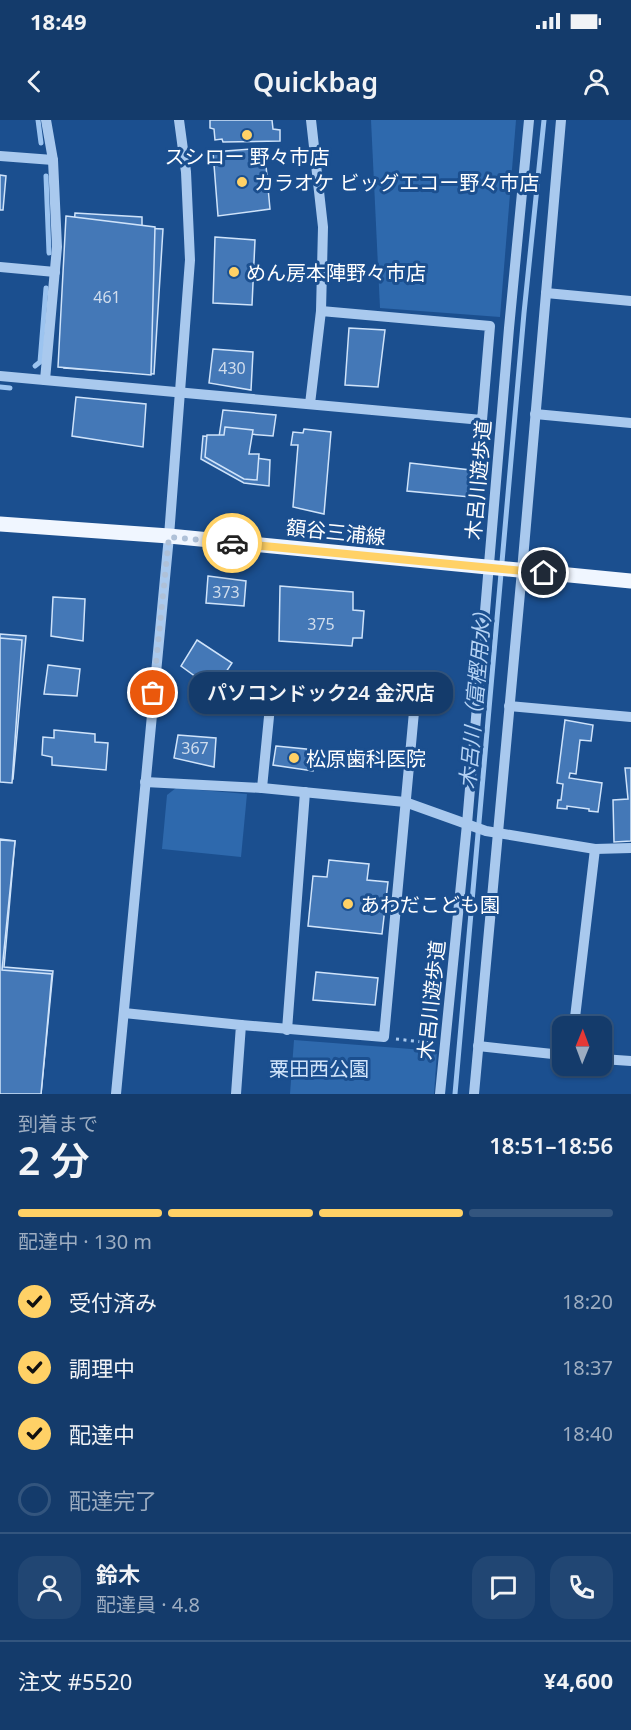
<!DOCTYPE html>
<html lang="ja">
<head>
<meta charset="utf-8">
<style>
	:root { --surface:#143b6b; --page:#214673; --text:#f1f3f6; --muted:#9dadc1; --line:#33557e; --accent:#ffd166 }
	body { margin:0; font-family:"Noto Sans","Noto Sans JP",sans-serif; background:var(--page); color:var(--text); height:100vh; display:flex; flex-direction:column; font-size:22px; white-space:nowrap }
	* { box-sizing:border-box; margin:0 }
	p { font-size:20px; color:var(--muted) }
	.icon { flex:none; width:33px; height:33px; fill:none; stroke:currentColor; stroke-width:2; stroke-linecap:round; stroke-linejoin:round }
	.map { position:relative; height:974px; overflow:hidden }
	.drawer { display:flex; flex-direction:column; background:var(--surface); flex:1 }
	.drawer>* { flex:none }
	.needle { width:39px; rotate:1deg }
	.tools { position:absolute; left:552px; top:896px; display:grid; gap:12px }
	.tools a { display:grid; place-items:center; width:60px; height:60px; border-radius:12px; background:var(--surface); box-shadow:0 2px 4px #0004,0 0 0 2px var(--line); font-size:30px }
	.pin { position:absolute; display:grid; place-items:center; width:51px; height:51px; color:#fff; margin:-26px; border:3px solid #fff; border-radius:50%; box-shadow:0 2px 6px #0007 }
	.courier { position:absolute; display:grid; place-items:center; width:60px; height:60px; margin:-30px; border:4px solid #ffd166; border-radius:50%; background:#fff; color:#222; box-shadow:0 2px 8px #0007 }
	.bubble { position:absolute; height:42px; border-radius:18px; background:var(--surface); box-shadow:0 2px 4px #0004,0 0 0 2px var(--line); font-size:20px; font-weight:600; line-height:42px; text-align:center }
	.headline em { font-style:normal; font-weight:600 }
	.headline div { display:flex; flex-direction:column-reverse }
	.headline { display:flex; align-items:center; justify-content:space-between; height:102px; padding:0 18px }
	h1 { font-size:39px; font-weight:600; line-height:45px }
	.bar { display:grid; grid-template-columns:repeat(4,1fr); gap:9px 6px; align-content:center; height:72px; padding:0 18px }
	.bar i { height:8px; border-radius:4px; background:var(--line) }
	.bar .on { background:var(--accent) }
	.bar p { grid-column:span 4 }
	.line { display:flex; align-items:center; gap:15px; padding:0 18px; border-top:2px solid var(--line) }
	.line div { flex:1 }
	.round { display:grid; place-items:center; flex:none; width:63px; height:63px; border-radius:18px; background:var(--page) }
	ol { padding:0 18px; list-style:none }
	li { display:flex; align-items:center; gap:18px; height:66px }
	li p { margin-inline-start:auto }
	li .icon { padding:6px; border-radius:50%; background:var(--accent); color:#111; stroke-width:4 }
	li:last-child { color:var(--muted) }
	li i { width:33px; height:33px; border:3px solid var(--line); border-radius:50% }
	.status { display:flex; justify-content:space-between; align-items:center; height:42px; padding:0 30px; background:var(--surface); direction:ltr }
	.status svg { height:16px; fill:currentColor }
	header { display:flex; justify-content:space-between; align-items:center; height:78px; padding:0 18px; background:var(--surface); font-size:27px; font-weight:600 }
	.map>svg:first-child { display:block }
	.green { fill:#2e69ad }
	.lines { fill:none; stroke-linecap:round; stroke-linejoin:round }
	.stream { stroke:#9cc4f0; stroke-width:5 }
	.building { fill:#4478b7; stroke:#cfe3fa; stroke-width:1.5 }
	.path { stroke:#a9c9ee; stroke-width:3; stroke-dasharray:3 4.5; stroke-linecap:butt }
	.minor { stroke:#a9c9ee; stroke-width:10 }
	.major { stroke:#f0f6ff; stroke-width:15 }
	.done { stroke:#afc1d8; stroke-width:6; stroke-dasharray:0 10.8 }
	.route { stroke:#ffd166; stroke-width:8 }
	.poi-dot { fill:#ffd166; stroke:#1b4f8f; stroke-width:2 }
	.labels { text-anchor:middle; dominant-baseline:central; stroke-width:6; stroke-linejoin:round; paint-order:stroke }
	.number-label { font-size:16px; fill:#d0dded }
	.poi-label { font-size:20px; fill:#fff; stroke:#1b4f8f; text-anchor:start }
	.street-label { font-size:20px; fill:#fff; stroke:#1b4f8f }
	.park-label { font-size:20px; fill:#cfe3fa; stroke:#1b4f8f }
	.water-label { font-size:21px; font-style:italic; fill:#b5d3f5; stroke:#1b4f8f }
</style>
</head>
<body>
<div class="status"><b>18:49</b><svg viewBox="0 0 49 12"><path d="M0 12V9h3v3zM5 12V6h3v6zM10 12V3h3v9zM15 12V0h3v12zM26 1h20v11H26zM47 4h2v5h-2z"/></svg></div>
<header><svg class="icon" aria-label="back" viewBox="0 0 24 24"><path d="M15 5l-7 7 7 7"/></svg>Quickbag<svg class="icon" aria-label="person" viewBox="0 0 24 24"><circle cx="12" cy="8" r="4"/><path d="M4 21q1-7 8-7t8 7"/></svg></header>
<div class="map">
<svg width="631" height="974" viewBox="0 0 631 974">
	<rect width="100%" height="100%" fill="#1b4f8f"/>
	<g class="green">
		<path d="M371,0H516L500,197L380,188Z"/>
		<path d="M176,668L247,674L241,737L162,729L167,675Z"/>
		<path d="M294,920L437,931L434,974H290Z"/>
	</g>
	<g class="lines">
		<g class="stream">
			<path d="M38,0L41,23"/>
			<path d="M46,56L49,133"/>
			<path d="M35,246L40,242L46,168"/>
			<path d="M0,267L10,268"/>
			<path d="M455,974L524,193L544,0"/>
		</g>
	</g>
	<g class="building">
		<path d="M210,0H272L273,9L280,10V21L223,22L222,19L215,20L214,9L210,8Z"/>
		<path d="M251,29L253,35H265L270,89L218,96L213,32Z"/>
		<path d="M0,55L6,56L3,90H0Z"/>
		<path d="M75,93L142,97V108L163,109L154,254L64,248Z"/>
		<path d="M66,96L155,107L151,255L58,247Z"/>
		<path d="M215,117L255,120L252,185L213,183Z"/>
		<path d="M349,208L385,210L378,267L345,265Z"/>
		<path d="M213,229L253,232L251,270L209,263Z"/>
		<path d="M76,277L146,284L143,327L72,316Z"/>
		<path d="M223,290L276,295L273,316L249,314V337L270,340L269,366L244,363L201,339L203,316L219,317Z"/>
		<path d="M225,307L253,310L249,334H259L257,360L244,359L205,337L207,315H224Z"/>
		<path d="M304,309L331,312L324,394L293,387L298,325H291L293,312L303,313Z"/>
		<path d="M410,343L479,351L477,368L471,367L470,377L407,371Z"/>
		<path d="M208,456L246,461L244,486L206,483Z"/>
		<path d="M280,466L353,472V490L364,491L362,518H353L352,526L279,521Z"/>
		<path d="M53,477L85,479L83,521L51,516Z"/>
		<path d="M0,514L26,516L13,659L0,658Z"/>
		<path d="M0,518L22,520L12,663L0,662Z"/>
		<path d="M197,520L232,543L214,570L181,546Z"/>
		<path d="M48,545L80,549L77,576L44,574Z"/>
		<path d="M565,600L593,605L591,621L580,620L576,654L570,653L569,658L602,663L598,692L589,691V689L567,686V689L557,688L558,680H561L563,664L557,663Z"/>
		<path d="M54,610L95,614V622L108,623L106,650L52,645V637L42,635L43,617L54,618Z"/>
		<path d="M178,615L216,618L214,647L174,638Z"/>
		<path d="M276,626L316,630L313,651L273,645Z"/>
		<path d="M625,648H631V721L614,722L613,680L628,679Z"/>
		<path d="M0,719L15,721L4,847L53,851L41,974H0Z"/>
		<path d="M0,720L15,721L2,850L52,854L41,974H0Z"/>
		<path d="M329,740L369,744L367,760L388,762L382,814L308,806L313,756L327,757Z"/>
		<path d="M316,852L378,858L375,885L313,880Z"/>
	</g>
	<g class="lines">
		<path class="path" d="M396,919L431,923"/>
		<g class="minor">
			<path d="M311,0L323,107L321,191"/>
			<path d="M0,36L53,40"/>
			<path d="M0,147L55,152"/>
			<path d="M546,173L631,181"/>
			<path d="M0,256L482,300L490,206L321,191L310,284"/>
			<path d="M45,260L57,127L53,40L46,0"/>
			<path d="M535,294L631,303"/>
			<path d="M509,586L631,597"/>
			<path d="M145,662L262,668L405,682L486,711L595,729L631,728"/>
			<path d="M124,893L241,905L236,974"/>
			<path d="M241,905L384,917L415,581L272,566L262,668"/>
			<path d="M574,906L595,729"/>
			<path d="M287,910L305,672"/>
			<path d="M478,926L562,935"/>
			<path d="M602,939L631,941"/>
			<path d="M116,974L169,416L190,140L186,52L179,0"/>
			<path d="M440,974L467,704L509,208L529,0"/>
			<path d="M474,974L522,451L561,0"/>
		</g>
		<path class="major" d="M0,404L169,416L631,461"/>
	</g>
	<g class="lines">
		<path class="done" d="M153,573L169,417L232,423"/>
		<path class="route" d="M232,423L544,453"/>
	</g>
	<g class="poi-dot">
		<circle cx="247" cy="15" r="6"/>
		<circle cx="242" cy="62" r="6"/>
		<circle cx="234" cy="152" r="6"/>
		<circle cx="294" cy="638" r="6"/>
		<circle cx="348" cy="784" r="6"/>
	</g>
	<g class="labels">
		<g class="number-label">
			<text x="107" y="177">461</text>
			<text x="232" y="248">430</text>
			<text x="226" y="472">373</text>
			<text x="321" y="504">375</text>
			<text x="195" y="628">367</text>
		</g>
		<g class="poi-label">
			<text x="247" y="36" text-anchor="middle">スシロー 野々市店</text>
			<text x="254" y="62">カラオケ ビッグエコー野々市店</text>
			<text x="246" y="152">めん房本陣野々市店</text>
			<text x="306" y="638">松原歯科医院</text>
			<text x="360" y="784">あわだこども園</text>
		</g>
		<g class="street-label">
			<text transform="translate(478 360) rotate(-85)">木呂川遊歩道</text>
			<text transform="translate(336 412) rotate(6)">額谷三浦線</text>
			<text transform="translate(431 880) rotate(-84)">木呂川遊歩道</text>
		</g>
		<g class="park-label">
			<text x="319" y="948">粟田西公園</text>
		</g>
		<g class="water-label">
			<text transform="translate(475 575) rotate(-85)">木呂川（富樫用水）</text>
		</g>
	</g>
</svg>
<div class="tools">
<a><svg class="needle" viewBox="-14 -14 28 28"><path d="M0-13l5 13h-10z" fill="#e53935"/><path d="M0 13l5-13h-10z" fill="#9dadc1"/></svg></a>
</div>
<div class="pin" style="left:153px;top:573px;background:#ea580c"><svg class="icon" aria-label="bag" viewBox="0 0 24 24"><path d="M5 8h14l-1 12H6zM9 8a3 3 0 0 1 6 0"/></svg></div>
<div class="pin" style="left:544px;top:453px;background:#1f2937"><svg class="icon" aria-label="home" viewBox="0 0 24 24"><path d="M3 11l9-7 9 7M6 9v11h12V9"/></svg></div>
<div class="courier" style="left:232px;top:423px"><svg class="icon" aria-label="car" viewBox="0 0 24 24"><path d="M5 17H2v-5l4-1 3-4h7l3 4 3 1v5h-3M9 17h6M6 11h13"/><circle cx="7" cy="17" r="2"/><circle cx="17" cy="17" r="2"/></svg></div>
<div class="bubble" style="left:189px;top:552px;width:264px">パソコンドック24 金沢店</div>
</div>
<section class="drawer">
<div class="headline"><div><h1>2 分</h1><p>到着まで</p></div><em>18:51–18:56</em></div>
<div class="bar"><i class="on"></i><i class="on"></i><i class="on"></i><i></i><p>配達中 · 130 m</p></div>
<ol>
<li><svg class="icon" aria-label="check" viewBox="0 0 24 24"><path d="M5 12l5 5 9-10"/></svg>受付済み<p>18:20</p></li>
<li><svg class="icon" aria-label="check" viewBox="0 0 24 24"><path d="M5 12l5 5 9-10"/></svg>調理中<p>18:37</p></li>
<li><svg class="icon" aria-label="check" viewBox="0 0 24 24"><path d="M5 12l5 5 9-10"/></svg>配達中<p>18:40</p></li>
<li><i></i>配達完了</li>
</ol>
<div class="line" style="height:108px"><a class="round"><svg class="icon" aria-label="person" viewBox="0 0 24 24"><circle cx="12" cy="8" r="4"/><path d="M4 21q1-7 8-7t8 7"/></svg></a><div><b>鈴木</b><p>配達員 · 4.8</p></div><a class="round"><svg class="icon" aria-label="chat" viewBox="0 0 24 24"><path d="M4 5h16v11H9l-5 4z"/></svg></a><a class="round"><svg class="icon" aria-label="phone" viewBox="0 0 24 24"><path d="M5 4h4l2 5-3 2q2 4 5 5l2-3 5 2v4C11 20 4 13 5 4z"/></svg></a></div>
<div class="line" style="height:78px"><div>注文 #5520</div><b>¥4,600</b></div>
</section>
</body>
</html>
